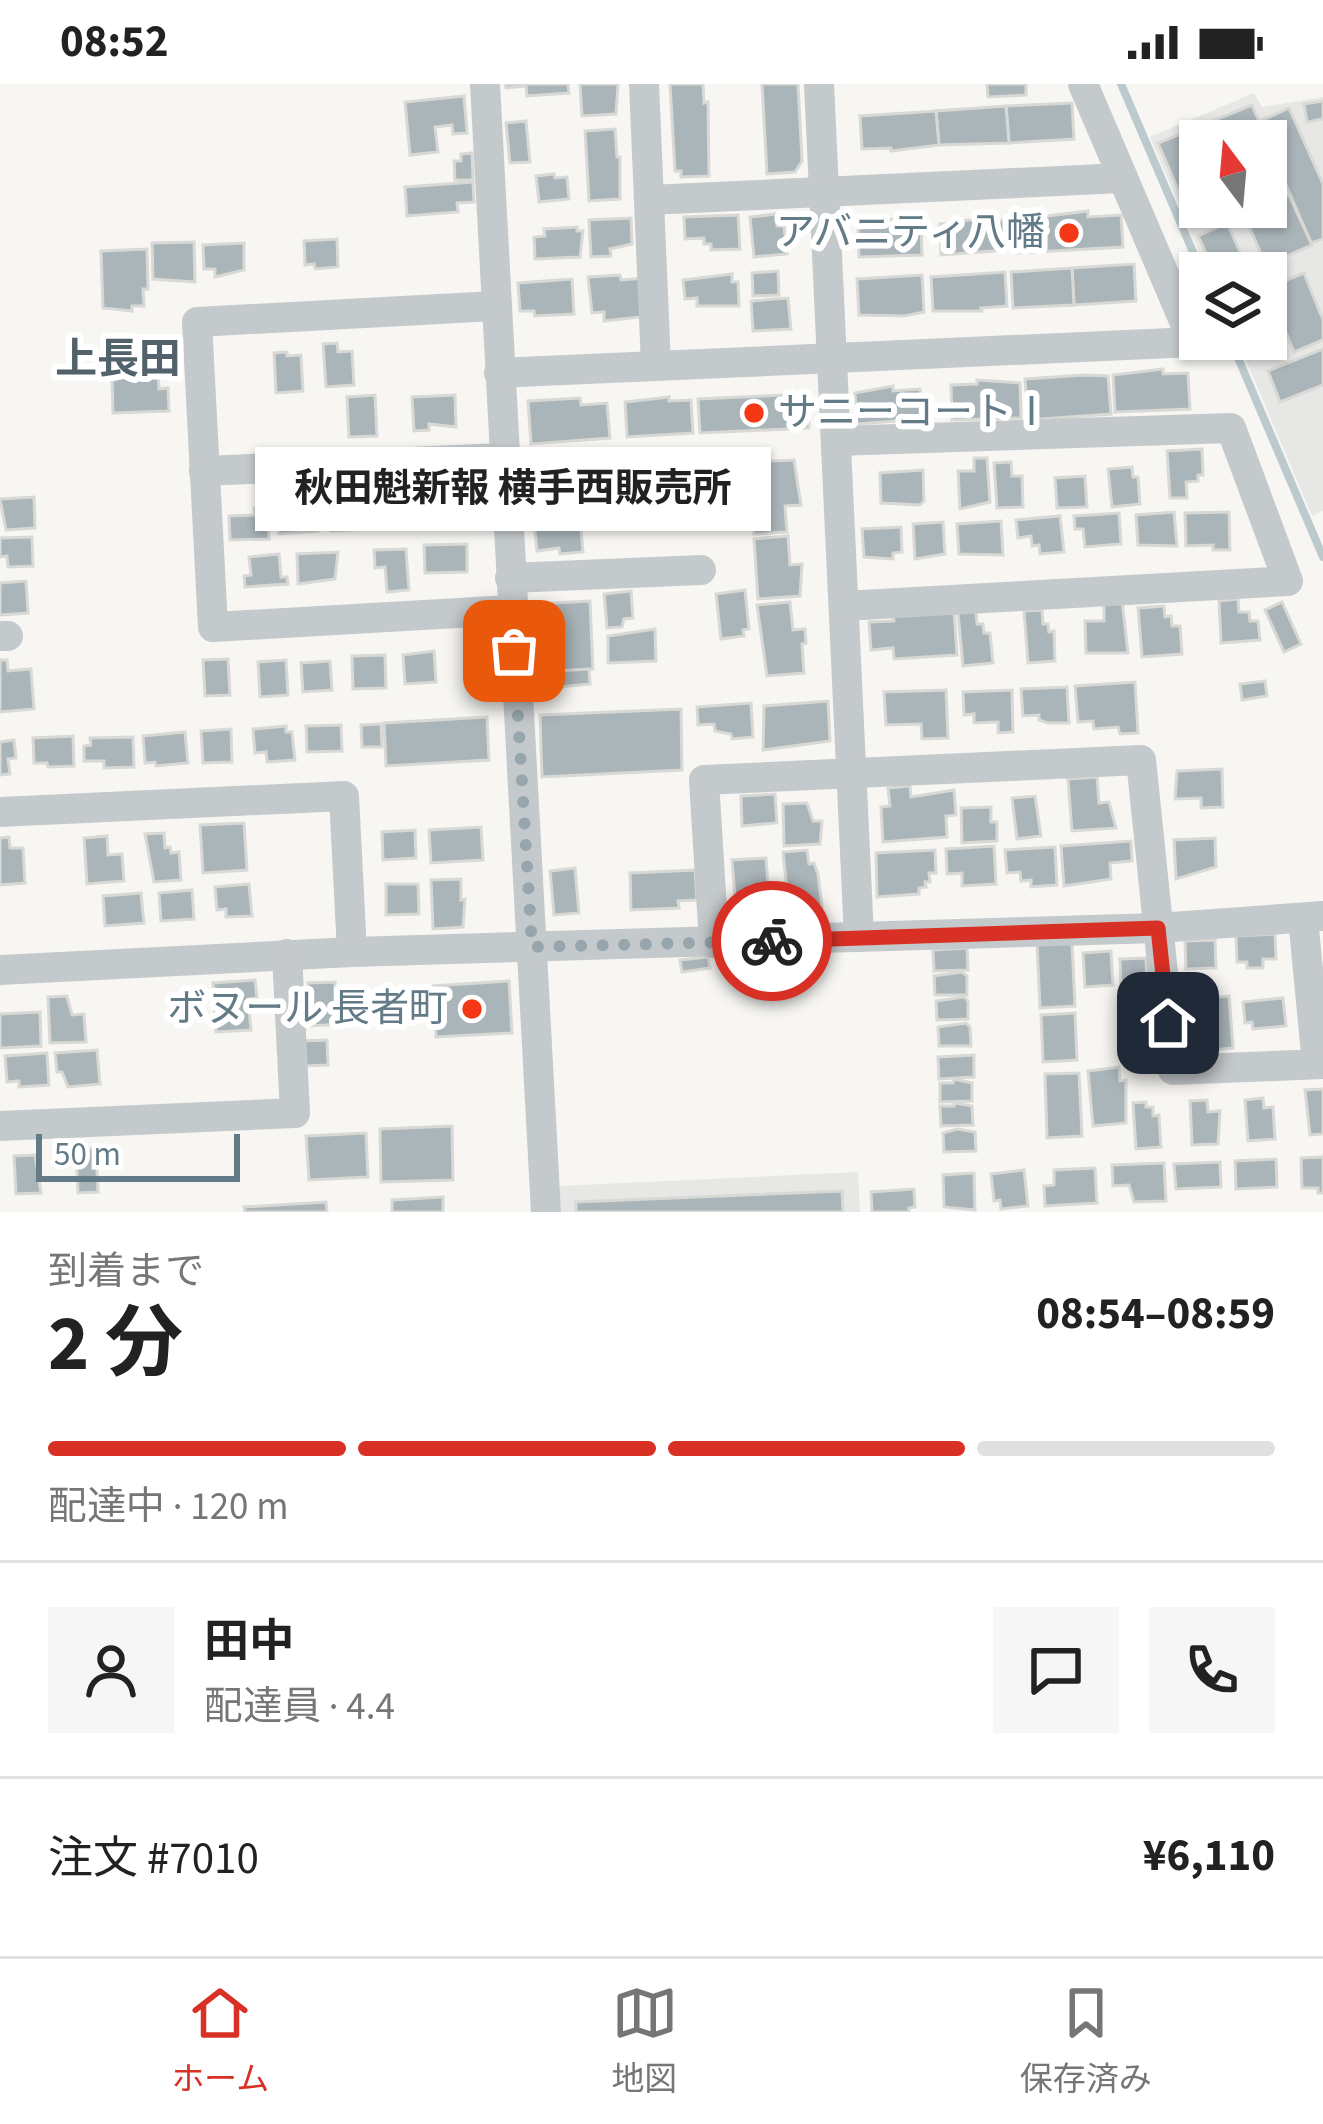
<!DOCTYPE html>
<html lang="ja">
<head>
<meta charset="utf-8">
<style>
	:root { --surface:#fff; --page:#f6f6f6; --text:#222; --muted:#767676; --line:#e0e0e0; --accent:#d93025 }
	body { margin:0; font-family:"Source Sans 3","Noto Sans JP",sans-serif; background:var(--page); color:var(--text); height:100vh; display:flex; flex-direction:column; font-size:45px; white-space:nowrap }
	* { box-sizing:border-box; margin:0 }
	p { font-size:39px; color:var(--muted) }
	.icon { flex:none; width:66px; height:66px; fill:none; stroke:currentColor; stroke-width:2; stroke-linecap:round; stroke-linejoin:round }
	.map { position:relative; height:1128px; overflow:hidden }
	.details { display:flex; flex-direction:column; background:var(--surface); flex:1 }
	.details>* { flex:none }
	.needle { width:78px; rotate:344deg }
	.tools { position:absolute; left:1179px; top:36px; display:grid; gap:24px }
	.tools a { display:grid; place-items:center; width:108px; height:108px; border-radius:0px; background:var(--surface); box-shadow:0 3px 9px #0004; font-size:60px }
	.scale { position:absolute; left:36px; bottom:30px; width:204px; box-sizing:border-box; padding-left:12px; border:6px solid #637a87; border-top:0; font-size:33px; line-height:42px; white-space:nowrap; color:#637a87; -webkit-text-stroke:9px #fff; paint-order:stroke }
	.pin { position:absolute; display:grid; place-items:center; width:102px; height:102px; color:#fff; margin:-51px; border-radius:24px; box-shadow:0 6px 18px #0006 }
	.courier { position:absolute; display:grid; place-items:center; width:120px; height:120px; margin:-60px; border:9px solid #d93025; border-radius:50%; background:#fff; color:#222; box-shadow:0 3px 15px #0007 }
	.bubble { position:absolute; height:84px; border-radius:0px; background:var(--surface); box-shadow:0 3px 9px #0004; font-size:39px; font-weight:700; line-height:84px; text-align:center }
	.summary em { font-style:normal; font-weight:700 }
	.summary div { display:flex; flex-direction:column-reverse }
	.summary { display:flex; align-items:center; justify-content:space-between; height:204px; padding:0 48px }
	h1 { font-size:78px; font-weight:700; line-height:90px }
	.bar { display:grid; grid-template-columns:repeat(4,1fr); gap:18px 12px; align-content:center; height:144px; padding:0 48px }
	.bar i { height:15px; border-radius:9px; background:var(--line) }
	.bar .selected { background:var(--accent) }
	.bar p { grid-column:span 4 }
	.line { display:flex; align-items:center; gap:30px; padding:0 48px; border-top:3px solid var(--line) }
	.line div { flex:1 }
	.round { display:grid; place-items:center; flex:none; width:126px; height:126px; border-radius:0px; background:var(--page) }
	.status { display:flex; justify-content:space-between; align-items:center; height:84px; padding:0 60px; background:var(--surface); direction:ltr }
	.status svg { height:33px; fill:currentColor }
	.tabs { display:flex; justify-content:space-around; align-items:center; height:168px; border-top:3px solid var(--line); background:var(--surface); font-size:33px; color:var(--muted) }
	.tabs a { display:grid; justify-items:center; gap:6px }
	.tabs .selected { color:var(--accent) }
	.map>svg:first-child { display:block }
	.built { fill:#e7e8e6; fill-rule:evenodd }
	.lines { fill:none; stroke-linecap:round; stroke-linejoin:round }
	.stream { stroke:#bccacd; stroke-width:8 }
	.building { fill:#aab5b9; stroke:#d8d8d5; stroke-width:3 }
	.minor { stroke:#c4c9cc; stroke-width:30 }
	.done { stroke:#97a5ad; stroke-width:12; stroke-dasharray:0 21.6 }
	.route { stroke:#d93025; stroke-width:15 }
	.poi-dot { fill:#f43816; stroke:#fff; stroke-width:4.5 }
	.labels { text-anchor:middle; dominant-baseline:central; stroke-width:12; stroke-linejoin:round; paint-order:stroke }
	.poi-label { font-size:39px; fill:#637a87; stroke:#fff; text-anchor:end }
	.neighbourhood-label { font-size:42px; font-weight:bold; fill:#51626b; stroke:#fff }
</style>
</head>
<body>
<div class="status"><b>08:52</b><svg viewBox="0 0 49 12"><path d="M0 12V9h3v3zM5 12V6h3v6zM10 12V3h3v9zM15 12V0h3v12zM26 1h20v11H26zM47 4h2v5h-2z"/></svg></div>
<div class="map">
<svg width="1323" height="1128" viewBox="0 0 1323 1128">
	<rect width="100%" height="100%" fill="#f7f6f3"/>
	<g class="built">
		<path d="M1254,9L1262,23L1323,13V427L1312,432L1237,255H1266V189H1208L1150,53ZM1200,57H1266V123H1200Z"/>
		<path d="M858,1088L860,1128H561L559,1102Z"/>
	</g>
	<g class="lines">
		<g class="stream">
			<path d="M1121,0L1202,189"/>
			<path d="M1230,255L1323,473"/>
		</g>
	</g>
	<g class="building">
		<path d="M505,0H568L569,9L527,12L526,2L506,4Z"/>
		<path d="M580,0H618L616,30L582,32Z"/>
		<path d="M670,0H703L704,19L708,18L709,92L681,93V87H675Z"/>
		<path d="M762,0H798L802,77L795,88L767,90Z"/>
		<path d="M987,0H1026V11L988,13Z"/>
		<path d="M464,12L467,49L453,50L452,41L435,43L438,68L410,71L405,18Z"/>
		<path d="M1323,17V35L1307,38L1304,20Z"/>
		<path d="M1072,19L1074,55L1009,59L1006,22Z"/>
		<path d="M1252,21L1287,104L1266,113V57H1200V123H1242L1194,143L1158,59Z"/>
		<path d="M1006,22L1009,59L939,61L936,27Z"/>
		<path d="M1289,24L1323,100V155L1311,159L1259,38Z"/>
		<path d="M936,27L939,61L891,67V64L862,65L860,32Z"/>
		<path d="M526,37L530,78L510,79L506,39Z"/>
		<path d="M615,45L617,73H620V115L589,117L585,47Z"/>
		<path d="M472,69L473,96H455L454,77H461V70Z"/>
		<path d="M554,90L555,94L567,93L569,115L539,118L536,92Z"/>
		<path d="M473,98L474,118L457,119L458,128L407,132L405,103Z"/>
		<path d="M1289,111L1312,161L1266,181L1244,131Z"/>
		<path d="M1088,127V133L1121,131L1123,163L1017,169L1015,136Z"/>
		<path d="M776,130L777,142H784L787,170L754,173L750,133Z"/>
		<path d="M738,131L740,165L711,166V160H704V154L685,155L684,133Z"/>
		<path d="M992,133V137L1004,136L1006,166L941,171L940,140Z"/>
		<path d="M631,134L632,160L610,165L611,172L591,173L589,136Z"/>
		<path d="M910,135L911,140H921L922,171L859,173L858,144L882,143V136Z"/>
		<path d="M1227,139L1245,179L1215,189L1198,152Z"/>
		<path d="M577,143V147H583L580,173L535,175L534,153L545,152L544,145Z"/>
		<path d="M337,155L338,183L315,185L314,180L305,181L304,157Z"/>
		<path d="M194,158L195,198L153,195L152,159Z"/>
		<path d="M244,159V186L215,193V185H204L203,161Z"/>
		<path d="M147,165L148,205H143L144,222H132V227L103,224L101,167Z"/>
		<path d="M1134,180L1136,217L1074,221L1072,184Z"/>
		<path d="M1072,184L1074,221L1013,224L1011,188Z"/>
		<path d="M778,187L779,211L753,212L752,189Z"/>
		<path d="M1005,188L1007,222L981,224L982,227H933L931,193Z"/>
		<path d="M1304,189L1323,236V256L1294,268L1268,204Z"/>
		<path d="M732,190V198H738L739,222H697V214L685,215L683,196Z"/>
		<path d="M620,191L621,196L646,194L649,232L604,237V228L592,229L588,193Z"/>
		<path d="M922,191L924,228L904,232L859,231L857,195Z"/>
		<path d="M572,195L574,230L535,232L534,227H520L518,199Z"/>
		<path d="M788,214L791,245L753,247L751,217Z"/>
		<path d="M337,259L338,268L352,267L354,301L326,303L323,260Z"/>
		<path d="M157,263L159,305L168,304L169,327L113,329L112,296H115V288H111L110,265Z"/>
		<path d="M1323,265V301L1280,318L1268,287Z"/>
		<path d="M287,268V272L301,271L303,307L276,309L274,269Z"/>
		<path d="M1163,285V290L1188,289L1190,325L1115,328L1113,291Z"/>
		<path d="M1085,291L1108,292L1111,330L1028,336L1025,295Z"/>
		<path d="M977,296L1020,299L1021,334L952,336L951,301L977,300Z"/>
		<path d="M893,302V307L920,305L922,335L857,340L855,309Z"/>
		<path d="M808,310L809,344L700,349L698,315Z"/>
		<path d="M375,311L377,352L349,353L347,313Z"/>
		<path d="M455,311L456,343L429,340V346L414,347L412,313Z"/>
		<path d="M669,313V317L691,316L693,349L627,353L625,318Z"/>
		<path d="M580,314L581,321L607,319L610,354L531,360L528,317Z"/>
		<path d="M1202,365L1203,391H1198V397L1186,398L1187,414H1170L1167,367Z"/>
		<path d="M974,374H987L990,418L960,425L958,387H974Z"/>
		<path d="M794,376L801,421L785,422L787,448L754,450V378Z"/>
		<path d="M1011,378L1012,392H1022L1023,423L997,424L994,379Z"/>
		<path d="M1132,383L1133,393H1138L1140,420L1112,423L1108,385Z"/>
		<path d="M923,386L924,417L920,421L881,419L880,389Z"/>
		<path d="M474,392L476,418H472V427L432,429L430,395Z"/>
		<path d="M1085,392L1087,423L1057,424L1055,394Z"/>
		<path d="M691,405H710L711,436H692Z"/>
		<path d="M34,413L35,444L6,446L0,415Z"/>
		<path d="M344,418V423L363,422L364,445L331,447L329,419Z"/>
		<path d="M317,421L318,447L279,450L277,424Z"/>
		<path d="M268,423L269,455L230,456L229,432L255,431L254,424Z"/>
		<path d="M1174,428L1177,462L1138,461L1136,431Z"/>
		<path d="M1229,428L1230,466H1213V461L1186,462L1185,429Z"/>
		<path d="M1119,429L1121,460L1085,463L1083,445H1075L1074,432Z"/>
		<path d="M1060,432L1064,468L1040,470L1039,461L1032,462L1031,452L1018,454L1016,436Z"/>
		<path d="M580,433L583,468L560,470L559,464L537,467L534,438Z"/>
		<path d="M1001,437L1003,471L959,470L957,440Z"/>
		<path d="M943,438L945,470L915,475L913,440Z"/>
		<path d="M901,443L902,468L893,469V475L864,473L862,445Z"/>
		<path d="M788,452L790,481L802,480L800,512L758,515L754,455Z"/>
		<path d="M32,453L33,482L8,483L7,472L0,473V454Z"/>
		<path d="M467,460V488L425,489L424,461Z"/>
		<path d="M406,465L409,506L387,508L385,483L375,484L374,466Z"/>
		<path d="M338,468L335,495L298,500L297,470Z"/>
		<path d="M279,470L281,493H287L288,500L245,503L244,492L251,491L249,473Z"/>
		<path d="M26,497L28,529L0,531V499Z"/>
		<path d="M745,506L749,545L743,546L744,552L721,555L716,510Z"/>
		<path d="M631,507L633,534L624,535L622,543L607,544L604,510Z"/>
		<path d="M1238,515L1239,528H1249L1250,537H1258L1260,556L1221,559L1219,517Z"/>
		<path d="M1104,516H1122L1128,569H1086L1085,537H1104Z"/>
		<path d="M590,517L593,585L557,587L553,519Z"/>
		<path d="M790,518L793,546L805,545L806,559L802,560L804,589L767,592L757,521Z"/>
		<path d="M1282,518L1301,560L1284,568L1265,526Z"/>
		<path d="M1164,522L1165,533L1171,532L1172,542H1180L1182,570L1142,573L1138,524Z"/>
		<path d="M1042,526L1043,540H1048L1049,548L1054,547L1055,577L1028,579L1024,527Z"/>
		<path d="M976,527L977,540H983L984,549H990L993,579L963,582L958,529Z"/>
		<path d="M954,528L957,571L894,575L893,564L871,566L869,538L894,537L893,531Z"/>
		<path d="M655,545L656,577L608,579V552Z"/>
		<path d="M434,567L436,598L405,600L403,571Z"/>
		<path d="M385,571L386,604L353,605L352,572Z"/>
		<path d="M228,575L230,611L205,612L203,576Z"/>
		<path d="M0,576H7L8,587L31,585L34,625L0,628Z"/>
		<path d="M286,576L288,611L260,613L258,578Z"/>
		<path d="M330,577L332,606L303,608L301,579Z"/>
		<path d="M589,585L590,600L559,603L558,587Z"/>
		<path d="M1265,597L1267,612L1242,616L1240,600Z"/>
		<path d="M1135,598L1138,649L1120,650L1118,643L1094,645L1093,637L1078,638L1075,602Z"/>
		<path d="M1067,603L1069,639H1048L1039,636V631L1023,632L1021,605Z"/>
		<path d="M946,606L948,654L922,655L921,640L886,641L884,608Z"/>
		<path d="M1012,606L1013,648L998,649V638L974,639V630L964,631L963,608Z"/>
		<path d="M828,617L830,657L763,666L764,622Z"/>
		<path d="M751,619L753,653L732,655L731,650L715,647L714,640L698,641L697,623Z"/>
		<path d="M681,625L682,686L542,693L540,631Z"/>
		<path d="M487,633L489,676L386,682L384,639Z"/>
		<path d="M381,640L382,663H362L361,641Z"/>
		<path d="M341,641L342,667L307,668L306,642Z"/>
		<path d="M286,642V648H292L295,676L267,678L266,668L255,669L253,645Z"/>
		<path d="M231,645L232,678L203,679L201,647Z"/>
		<path d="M185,648L188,679L156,682L155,678L145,679L143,652Z"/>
		<path d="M73,652L74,682L48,683L47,679H34L33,654Z"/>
		<path d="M133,653L134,683L104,684V677H84V662L91,661L90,654Z"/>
		<path d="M14,656L16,674L8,675L10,690L0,691V658Z"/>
		<path d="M1222,685L1223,723L1201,724V714L1175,715L1177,687Z"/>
		<path d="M1097,693L1099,719L1109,718L1116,744L1072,747L1068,695Z"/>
		<path d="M910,702L911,713L954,706L956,731L946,732L947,753L883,758L881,723L890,722L888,704Z"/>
		<path d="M775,710L777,739L742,742L741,712Z"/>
		<path d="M1035,712L1041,752L1017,755L1012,714Z"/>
		<path d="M807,719L813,737H822L820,760L784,762L783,720Z"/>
		<path d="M991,723V738H997V757L962,759L961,724Z"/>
		<path d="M244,739L247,786L203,789L200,741Z"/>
		<path d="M481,743L483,776L431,779L429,746Z"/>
		<path d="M415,746L416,774L383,776L382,748Z"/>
		<path d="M164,749L165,764L170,763L171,769L179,768L181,796L154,798L145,750Z"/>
		<path d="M107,752L108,771L122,770L124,797L87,800L84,754Z"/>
		<path d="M9,753L10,764H23L25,799L0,801V754Z"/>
		<path d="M1215,754L1216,783L1176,795L1174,756Z"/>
		<path d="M1131,757L1132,777L1110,779L1111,795L1064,802L1061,762Z"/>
		<path d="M994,762L996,800L962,802V789L947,790L946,765Z"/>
		<path d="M1055,763L1057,801L1031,803V796L1021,797L1020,788L1007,789L1005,766Z"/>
		<path d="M807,766L809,780L814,779L818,790L822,823L789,827L783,768Z"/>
		<path d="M935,766L936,789H929L930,798H925L926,803L919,804V810L877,813L876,769Z"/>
		<path d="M766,774L769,815L742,817L741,812L735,813L732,776Z"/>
		<path d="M575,784L579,829L554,831L550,787Z"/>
		<path d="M695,786L697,816L678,817L679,824L631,826L630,789Z"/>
		<path d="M461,795V816L465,815L463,843L433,845L431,796Z"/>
		<path d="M249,800L252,832L226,833V825L217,826L215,803Z"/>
		<path d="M386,800H418L419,830L386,831Z"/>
		<path d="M192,806L194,835L161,837L159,809Z"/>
		<path d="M141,809L144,839L105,842L103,812Z"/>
		<path d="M1275,850L1276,875H1263V884H1247V878H1237L1236,852Z"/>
		<path d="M1215,856L1216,884L1186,885L1185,857Z"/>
		<path d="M1072,859L1075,922L1040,924L1037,860Z"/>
		<path d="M967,864L968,886L934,887L933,866Z"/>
		<path d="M1111,867L1113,901L1085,903L1083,869Z"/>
		<path d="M708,873L710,884L682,888L680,876Z"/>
		<path d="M1146,874L1147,903L1121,904L1120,875Z"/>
		<path d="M962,888L967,892V911H935L934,892Z"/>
		<path d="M255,896L257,914L248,915L251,946L216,948L213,899Z"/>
		<path d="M509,897L512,949L436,953L433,902Z"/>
		<path d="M335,898V914H345L346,940L307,942L308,899Z"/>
		<path d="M67,912L72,931L84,930L86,958L50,959L48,913Z"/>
		<path d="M1229,912L1233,964L1202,967L1199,938L1206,937L1204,914Z"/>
		<path d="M964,913L968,917V935L937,936L936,917Z"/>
		<path d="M1283,914L1286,942L1253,945L1252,938L1245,939L1243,918Z"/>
		<path d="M40,928L41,962L0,964V930Z"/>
		<path d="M1075,929L1077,976L1043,978L1041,931Z"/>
		<path d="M1149,933L1151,964L1125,966L1123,935Z"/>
		<path d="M966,939L970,943L971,962H939L938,943Z"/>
		<path d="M327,956L328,981L304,982V957Z"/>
		<path d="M97,966L100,1000L68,1003L62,988H57L55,969Z"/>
		<path d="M47,969L49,1001L19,1003V997L7,998L5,972Z"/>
		<path d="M974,971V993L939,995L938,973Z"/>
		<path d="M1119,983L1120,997L1126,996V1039L1093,1042L1088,987Z"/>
		<path d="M1079,989L1082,1052L1047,1054L1045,990Z"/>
		<path d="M954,995L972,999V1017L940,1018V999H953Z"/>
		<path d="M1323,1005V1050L1310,1051L1305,1006Z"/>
		<path d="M1263,1014L1264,1024L1273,1023L1275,1055L1248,1057L1245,1016Z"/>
		<path d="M1207,1016L1208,1028L1220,1027L1218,1060L1192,1061L1190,1017Z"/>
		<path d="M1146,1018V1023H1153V1032L1159,1031L1161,1063L1136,1065L1133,1019Z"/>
		<path d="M954,1019L972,1022L973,1041L941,1042L940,1022H954Z"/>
		<path d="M452,1042L453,1096L381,1098L380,1045Z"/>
		<path d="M957,1045L975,1048L976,1067L944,1068L943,1049Z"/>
		<path d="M366,1049L368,1093L309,1096L306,1052Z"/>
		<path d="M96,1064L98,1108L78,1109L76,1065Z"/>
		<path d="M35,1071L41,1109L16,1110L14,1072Z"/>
		<path d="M1323,1073V1109H1318V1104H1302L1301,1074Z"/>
		<path d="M1276,1075L1277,1103L1236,1105L1235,1077Z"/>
		<path d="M1220,1078L1221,1103L1176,1105L1174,1080Z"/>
		<path d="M1164,1079L1166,1117L1134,1118L1129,1101L1113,1102L1112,1081Z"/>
		<path d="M1095,1084L1097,1119L1045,1122L1044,1102L1054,1101V1086Z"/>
		<path d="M1024,1086L1028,1122L1001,1125L1000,1116L994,1117L991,1090Z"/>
		<path d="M974,1089L975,1126L944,1123L943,1091Z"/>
		<path d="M914,1105L915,1123L909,1124V1128H872L871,1108Z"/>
		<path d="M842,1107L843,1128H576V1118Z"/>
		<path d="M443,1113V1128H392V1116Z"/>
		<path d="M326,1118L327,1128H245L244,1123Z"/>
	</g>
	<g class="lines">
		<g class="minor">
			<path d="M485,0L546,1128"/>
			<path d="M644,0L656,281"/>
			<path d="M819,0L859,853"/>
			<path d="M649,116L1123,94"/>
			<path d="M495,222L197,238L213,543L511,526"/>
			<path d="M499,289L1193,258L1083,0"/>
			<path d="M836,357L1231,344L1288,497L844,522"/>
			<path d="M204,387L502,374"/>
			<path d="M510,494L701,486"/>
			<path d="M0,552H8"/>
			<path d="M0,728L344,712L352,868"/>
			<path d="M1303,834L1317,980"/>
			<path d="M714,859L704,696L1141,676L1173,986L1323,980"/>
			<path d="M0,886L352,868L1158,844L1323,832"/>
			<path d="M0,1042L295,1029L287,870"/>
		</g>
	</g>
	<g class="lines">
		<path class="done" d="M514,567L532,863L772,857"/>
		<path class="route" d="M772,857L1158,844L1168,939"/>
	</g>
	<g class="poi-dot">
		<circle cx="1069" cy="149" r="12"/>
		<circle cx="754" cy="329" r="12"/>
		<circle cx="472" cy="925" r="12"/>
	</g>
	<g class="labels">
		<g class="poi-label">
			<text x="1045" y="149">アバニティ八幡</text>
			<text x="778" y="329" text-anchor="start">サニーコートⅠ</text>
			<text x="448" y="925">ボヌール 長者町</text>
		</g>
		<g class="neighbourhood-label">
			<text x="118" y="276">上長田</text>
		</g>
	</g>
</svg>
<div class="tools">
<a><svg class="needle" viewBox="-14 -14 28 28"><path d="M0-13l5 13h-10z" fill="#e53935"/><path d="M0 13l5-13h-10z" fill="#767676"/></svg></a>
<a><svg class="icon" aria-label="layers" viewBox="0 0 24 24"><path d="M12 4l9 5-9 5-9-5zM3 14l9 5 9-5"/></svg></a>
</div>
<div class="scale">50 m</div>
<div class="pin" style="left:514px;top:567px;background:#ea580c"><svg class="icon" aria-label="bag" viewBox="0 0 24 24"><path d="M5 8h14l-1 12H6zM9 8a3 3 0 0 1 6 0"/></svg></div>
<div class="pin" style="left:1168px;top:939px;background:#1f2937"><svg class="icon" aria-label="home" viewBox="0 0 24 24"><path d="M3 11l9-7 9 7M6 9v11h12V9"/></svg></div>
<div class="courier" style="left:772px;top:857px"><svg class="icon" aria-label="bike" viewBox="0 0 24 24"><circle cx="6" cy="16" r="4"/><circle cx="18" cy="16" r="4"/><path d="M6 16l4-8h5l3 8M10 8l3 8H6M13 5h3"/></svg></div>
<div class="bubble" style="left:255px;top:363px;width:516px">秋田魁新報 横手西販売所</div>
</div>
<section class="details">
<div class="summary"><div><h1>2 分</h1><p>到着まで</p></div><em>08:54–08:59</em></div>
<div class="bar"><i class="selected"></i><i class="selected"></i><i class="selected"></i><i></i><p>配達中 · 120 m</p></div>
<div class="line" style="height:216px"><a class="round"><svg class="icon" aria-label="person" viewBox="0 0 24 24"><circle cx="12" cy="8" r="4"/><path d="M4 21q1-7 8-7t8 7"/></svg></a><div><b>田中</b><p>配達員 · 4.4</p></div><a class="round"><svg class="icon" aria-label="chat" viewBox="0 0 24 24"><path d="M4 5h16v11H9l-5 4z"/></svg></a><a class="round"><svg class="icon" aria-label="phone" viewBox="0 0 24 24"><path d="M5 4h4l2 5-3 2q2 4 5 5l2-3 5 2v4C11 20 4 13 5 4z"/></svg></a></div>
<div class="line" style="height:156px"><div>注文 #7010</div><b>¥6,110</b></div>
</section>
<nav class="tabs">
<a class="selected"><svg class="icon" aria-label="home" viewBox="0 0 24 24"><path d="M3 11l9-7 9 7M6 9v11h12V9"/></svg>ホーム</a>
<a><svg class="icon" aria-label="map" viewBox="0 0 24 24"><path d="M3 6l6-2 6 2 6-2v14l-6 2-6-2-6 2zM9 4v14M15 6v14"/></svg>地図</a>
<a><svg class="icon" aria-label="saved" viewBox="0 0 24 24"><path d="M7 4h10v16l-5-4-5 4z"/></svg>保存済み</a>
</nav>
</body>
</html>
